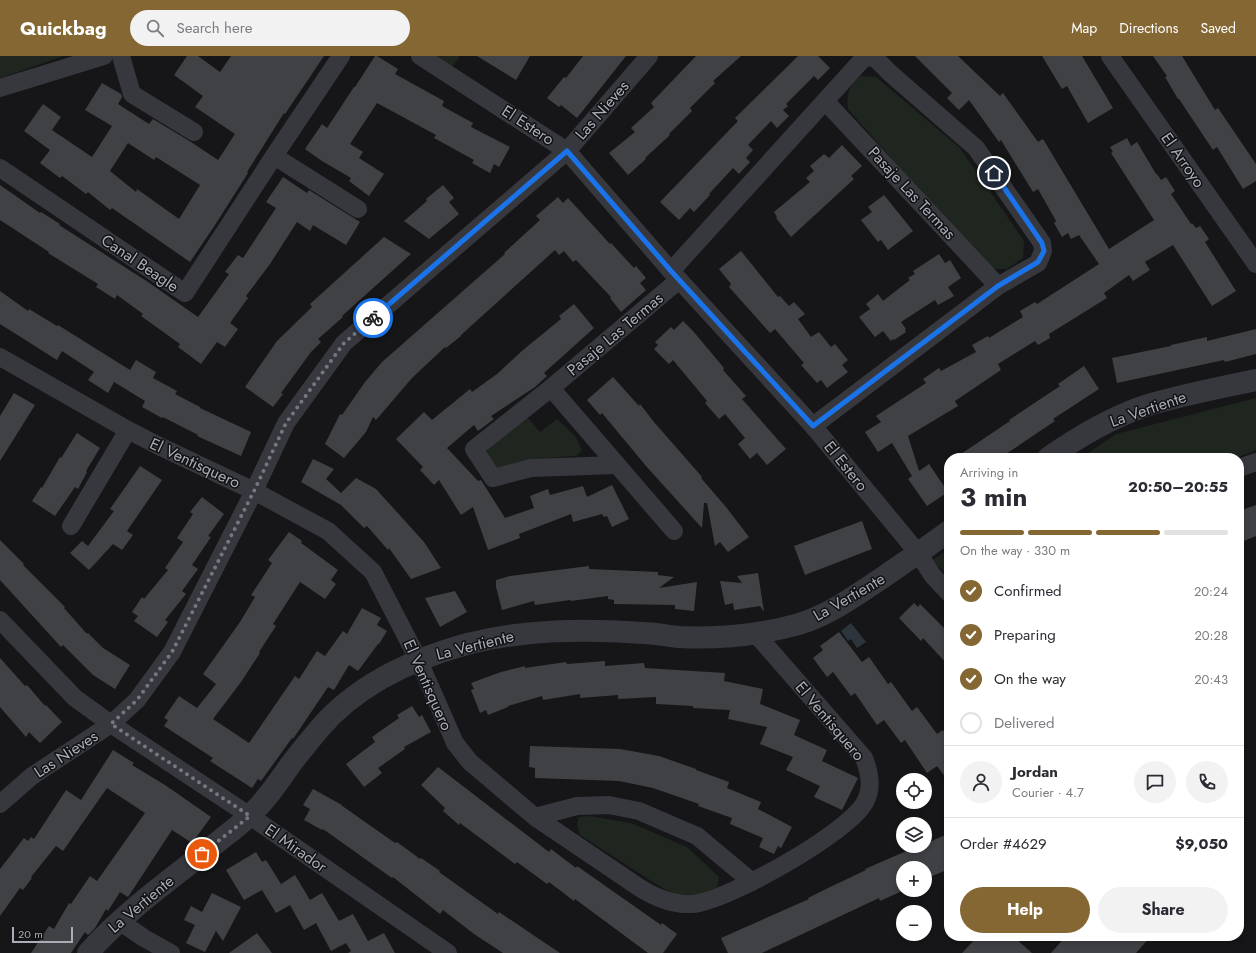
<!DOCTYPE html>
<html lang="en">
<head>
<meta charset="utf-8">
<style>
	:root { --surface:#fff; --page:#f2f2f3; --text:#2b2b33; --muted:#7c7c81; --line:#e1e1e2; --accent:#856733 }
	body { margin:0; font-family:Jost,sans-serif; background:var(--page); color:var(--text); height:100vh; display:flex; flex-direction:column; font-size:15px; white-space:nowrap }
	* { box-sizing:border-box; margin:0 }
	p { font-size:13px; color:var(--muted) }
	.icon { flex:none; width:22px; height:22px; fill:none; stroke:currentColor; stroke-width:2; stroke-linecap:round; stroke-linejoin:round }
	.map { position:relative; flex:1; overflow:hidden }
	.panel { position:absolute; left:944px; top:397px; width:300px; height:488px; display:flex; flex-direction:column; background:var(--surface); border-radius:16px; box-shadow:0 2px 6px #0003 }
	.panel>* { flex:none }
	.controls { position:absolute; left:896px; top:717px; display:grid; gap:8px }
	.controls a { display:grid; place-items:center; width:36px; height:36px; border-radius:50%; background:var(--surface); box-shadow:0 2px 6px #0003; font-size:20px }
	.scale { position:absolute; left:12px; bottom:10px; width:61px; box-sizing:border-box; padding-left:4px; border:2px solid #a8adb8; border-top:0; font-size:11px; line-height:14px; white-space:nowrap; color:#a8adb8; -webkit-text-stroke:3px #111113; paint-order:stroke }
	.pin { position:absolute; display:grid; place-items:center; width:34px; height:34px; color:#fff; margin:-17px; border:2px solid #fff; border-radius:50%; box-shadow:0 1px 4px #0007 }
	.courier { position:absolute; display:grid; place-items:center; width:40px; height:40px; margin:-20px; border:3px solid #1a73e8; border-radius:50%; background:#fff; color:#222; box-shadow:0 1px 5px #0007 }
	.head em { font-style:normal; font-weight:700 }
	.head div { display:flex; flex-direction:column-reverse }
	.head { display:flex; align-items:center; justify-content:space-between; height:68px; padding:0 16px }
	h1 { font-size:26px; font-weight:700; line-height:30px }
	.bar { display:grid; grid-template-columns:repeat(4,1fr); gap:6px 4px; align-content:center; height:48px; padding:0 16px }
	.bar i { height:5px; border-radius:3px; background:var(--line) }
	.bar .active { background:var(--accent) }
	.bar p { grid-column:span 4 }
	.line { display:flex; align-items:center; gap:10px; padding:0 16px; border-top:1px solid var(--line) }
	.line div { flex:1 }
	.round { display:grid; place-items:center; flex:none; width:42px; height:42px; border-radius:21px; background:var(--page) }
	ol { padding:0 16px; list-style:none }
	li { display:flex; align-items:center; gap:12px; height:44px }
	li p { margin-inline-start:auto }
	li .icon { padding:4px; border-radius:50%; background:var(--accent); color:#fff; stroke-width:4 }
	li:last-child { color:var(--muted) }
	li i { width:22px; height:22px; border:2px solid var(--line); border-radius:50% }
	.button { display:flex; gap:8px; margin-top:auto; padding:8px 16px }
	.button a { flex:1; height:46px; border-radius:24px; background:var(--accent); color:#fff; font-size:16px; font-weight:700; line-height:46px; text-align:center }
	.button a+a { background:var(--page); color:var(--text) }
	header { display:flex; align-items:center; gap:24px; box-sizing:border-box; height:56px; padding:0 20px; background:var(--accent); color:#fff }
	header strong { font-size:19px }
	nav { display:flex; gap:22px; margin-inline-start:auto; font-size:14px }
	.search { width:280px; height:36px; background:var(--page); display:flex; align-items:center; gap:10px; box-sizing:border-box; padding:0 14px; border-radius:22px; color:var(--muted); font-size:15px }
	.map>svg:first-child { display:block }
	.green { fill:#1e261f }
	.water { fill:#2c353c }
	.building { fill:#404145; fill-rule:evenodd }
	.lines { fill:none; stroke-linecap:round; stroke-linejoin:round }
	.minor { stroke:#37383d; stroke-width:18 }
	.tertiary { stroke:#37383d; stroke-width:22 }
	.done { stroke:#757880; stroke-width:4; stroke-dasharray:0 7.2 }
	.route { stroke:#1a73e8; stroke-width:5 }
	.labels { text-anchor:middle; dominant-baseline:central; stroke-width:3; stroke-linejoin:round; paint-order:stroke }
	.street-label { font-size:16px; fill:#a8adb8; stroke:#111113 }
</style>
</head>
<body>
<header>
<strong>Quickbag</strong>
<div class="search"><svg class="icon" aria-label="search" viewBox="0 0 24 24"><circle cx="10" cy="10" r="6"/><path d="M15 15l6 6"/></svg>Search here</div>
<nav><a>Map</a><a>Directions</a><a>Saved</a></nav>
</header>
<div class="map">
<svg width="1256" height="897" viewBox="0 0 1256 897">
	<rect width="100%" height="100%" fill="#161618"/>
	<g class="green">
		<path d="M0,0H64L0,22Z"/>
		<path d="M435,0H460L452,11Z"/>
		<path d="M861,20L876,21L960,92L1024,185L1023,202L1007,213H991L980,203L848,53C846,37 849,30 861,20Z"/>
		<path d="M1256,342V394L1236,402H1081L1116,378Z"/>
		<path d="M527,361L540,376L557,363L576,381L582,394L576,400C547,401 525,404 497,412L490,406L487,396L490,387Z"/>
		<path d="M949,493V522L933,504Z"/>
		<path d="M590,760L631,767L687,791L719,821L717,832L696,839L673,838L656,828L580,779L577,768L579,761Z"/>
	</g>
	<path class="water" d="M851,567L866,586L857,592L851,583L848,585L841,575Z"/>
	<g class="building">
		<path d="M187,0H198L220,16L231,0H324L285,58L284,57L247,116L248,117L215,169L190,206L112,152L110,154L88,136L86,138L62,120L60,122L40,107L50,94L24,75L43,48L61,61L52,74L92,101L112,70L85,54L102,27L121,38L122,41L118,48L149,68L153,63L191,86L218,104L235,78L195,51L203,40L174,19ZM128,87L154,104L156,101L200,129L179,163L137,133L136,136L110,115Z"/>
		<path d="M375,0H377L398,13L395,18L444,45L442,50L473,67L471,71L510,91L499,111L494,108L490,117L472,107L474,104L434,82L436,79L377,47L350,88L363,96L359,102L384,118L369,140L349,125L351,122L322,105L305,93L322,68L327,72L354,31H355Z"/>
		<path d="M477,0H530L516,24Z"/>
		<path d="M583,0H626L577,62L561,49L559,51L547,42L564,21L566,22Z"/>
		<path d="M696,0H741L713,25L715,27L690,52L692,55L669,78L670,79L645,102L646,103L628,119L609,97L635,76L631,72L654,51L651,47Z"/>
		<path d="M798,0H818L830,12L818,24L814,20L786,48L788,50L783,54L789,60L777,72L771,65L748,89L753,94L746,102L750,106L739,118L733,112L709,138L710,139L694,156L690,152L679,164L660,146L738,65L735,62Z"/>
		<path d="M915,0H958L1000,40L1003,37L1038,86L1043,83L1109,193L1154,164L1111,97L1113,96L1110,91L1127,82L1131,90L1137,86L1156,118H1157L1161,124L1166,121L1175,135L1171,138L1191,168L1192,167L1196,172L1200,170L1209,183L1205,186L1236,235L1212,250L1173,189L1145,206L1150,214L1133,225L1129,219L1104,237L1107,242L1049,278L1050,282L1038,289L1035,285L998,308L1001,314L955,345L958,350L908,380L919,415L929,408L948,436L927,450L908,423L912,420L892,387L878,396L865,376L881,366L876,360L926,327L923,323L939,312L941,315L976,296L972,289L988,280L989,282L1023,261L1020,255L1035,246L1037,248L1099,208L1079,179L1071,183L1068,177L1062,181L1054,167L1056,165L1038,133L1033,136L1001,84L999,86L969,44L959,54L947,42L952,37Z"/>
		<path d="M1042,0H1082L1113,52L1088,67L1067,30L1062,33Z"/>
		<path d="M1153,0H1182L1215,54L1218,52L1256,108V125L1243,133L1217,91L1213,94L1179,43H1178L1165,21L1167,20Z"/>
		<path d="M842,89L862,110L851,120L854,123L791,181L776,162L777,161L774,156L810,126L806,122L814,115L810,110L824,98L829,102Z"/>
		<path d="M283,121L307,137L309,134L360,166L346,189L313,169L310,175L297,166L270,208L246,240L248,242L230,267L238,273L225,291L217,286L201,308L178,291L180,288L141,260L143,258L117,239L115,243L96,231L98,228L48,197L49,196L0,164V129L40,157L41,156L60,168L59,169L148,226L198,261L229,218L225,216L238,199L243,202L276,152L266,146Z"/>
		<path d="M443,129L454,142L449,146L459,158L429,183L404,165L427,145L426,143Z"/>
		<path d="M884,139L913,175L888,194L881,184L878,186L861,164L872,156L868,151Z"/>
		<path d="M558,141L563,147L568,142L610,188L611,187L634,212L636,210L646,222L640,227L646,234L621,256L610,242L611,241L576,204L573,206L564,195L559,199L555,194L461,279V280L446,292L445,291L412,322L376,364L373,361L366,376L344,402L325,388L340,358L342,359L365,326L382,306L505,198L504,197L540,164L536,160Z"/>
		<path d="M384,181L411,198L342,260L343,261L318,283L321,286L311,296L281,337L283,338L273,351L245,331L277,285L312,251L310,248Z"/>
		<path d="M741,195L778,241L780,240L789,250L794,246L805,258L798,263L811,281L819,276L831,291L835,288L848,304L842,309L848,316L827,332L821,324L817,327L801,309L804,307L775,273L770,277L729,231L731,228L719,213Z"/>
		<path d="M939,198L945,207L950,204L961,222L948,231L954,240L938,249L935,244L901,266L906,273L905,274L906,276L894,284L893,283L891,285L883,275L875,281L859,261L870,253L866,248L878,238L883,245L910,224L908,222L915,218L913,215Z"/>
		<path d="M0,235L28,255L29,253L57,270L58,269L130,314L136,304L156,316L153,322L177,335L175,338L200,351V352L251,376L241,400L197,380L198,379L163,361L162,362L142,351L145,345L114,326L108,337L88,324L94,316L62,295L57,304L0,268Z"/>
		<path d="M574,248L594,272L544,317L547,320L535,331L491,360L494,363L478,375L474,369L447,392L478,425L481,424L505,462L534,452L530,440L548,433L550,439L583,430L587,441L612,429L629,463L612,471L607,460L604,461L602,458L573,466L571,458L519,478L520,482L488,494L473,451L461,459L439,424L434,429L420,414L423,411L396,383L424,356L432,364L470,333L472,336L497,318L523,294L561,263L559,260Z"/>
		<path d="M683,265L693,275L724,312L723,314L746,340L742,343L786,393L767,409L757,397L750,403L738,388L745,382L725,358L719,363L705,347L707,345L673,304L669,308L654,293L658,289L655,286L671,271L674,274Z"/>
		<path d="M1256,273V298L1225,306L1224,304L1117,327L1112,302L1171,290V289L1207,281V285Z"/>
		<path d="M1084,310L1099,333L1053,363L1055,365L1000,402H955L1010,365L1009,364L1060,330L1058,328Z"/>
		<path d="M613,321L639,350L640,348L654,366L702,421L701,422L726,451L749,481L728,496L720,486L715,490L707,447H704L702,472L646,410L602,357L600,359L587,344Z"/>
		<path d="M14,337L35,349L0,405V360Z"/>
		<path d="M77,377L100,392L86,415L87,416L78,433L75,431L55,460L32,445L41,431L42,432L60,401L61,402Z"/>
		<path d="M313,403L334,413L326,423L341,437L356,422L376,433L424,486L441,512L411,523L389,492L388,494L367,470L364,472L341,449L301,426Z"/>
		<path d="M140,410L162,424L127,475L133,479L122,494L113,488L89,514L70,497L82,485L88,490L114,455L110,453Z"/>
		<path d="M202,441L224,458L208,480L211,481L192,509L198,513L182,535L186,538L165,564L168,566L157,581L134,565L138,560L132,556L142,541L144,543L168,514L165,512L183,486L177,482L193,458L190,456Z"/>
		<path d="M1256,449V480L1239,487V455Z"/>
		<path d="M862,465L872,493L805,519L794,490Z"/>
		<path d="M289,476L302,485L301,487L338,514L331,524L336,528L325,543L300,526L273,568L276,570L259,596L260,597L241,626L213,663L249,687L295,620L299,623L317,595L325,600L343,575L347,578L362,552L381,562L377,569L387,575L379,588H378L358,615L349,609L334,634L328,631L293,683L292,682L261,725L258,723L252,732L210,705L213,702L164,670L168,664L164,662L179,640L197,652L216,628L203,618L240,566L255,541L251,539L272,507L268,504Z"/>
		<path d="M0,484L24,508L23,509L65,551L64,552L87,578L88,577L103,592L130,609L115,633L93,619L63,589L61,591L0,524Z"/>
		<path d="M589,510V513L658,516V519L674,521L659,532L697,526L694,555L675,553V549L614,548V544L608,543V540L571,545L570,544L535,549L534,545L502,554L496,531V524L510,520Z"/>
		<path d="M758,517L764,556L760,550L734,554L733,547L725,549L720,525L742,527L737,520Z"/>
		<path d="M455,535L467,556L440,571L425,542Z"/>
		<path d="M914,547L918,551L920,548L949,577V610L923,582L921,585L899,562Z"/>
		<path d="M839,576L862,606L869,601L888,628L891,626L912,655L917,651L937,678L943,674L949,683V726L937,710L927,717L905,684L901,687L884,664L877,669L855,637L851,640L833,616L827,621L813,602L823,594L820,590Z"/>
		<path d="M0,602L25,630L27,629L45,650L46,649L62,666L40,687L29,676L26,681L0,651Z"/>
		<path d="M605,605V610L644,607L645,612L725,617L724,625L763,633L760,648L800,664L794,679L827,694L822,705L858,722L842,754L814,741L820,730L786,714L793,701L760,688L767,671L728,663L730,654L693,652V650L656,648V641L618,643V639L580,642V638L543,644L542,640L508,650V651L488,659L486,654L480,657L471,634L474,633L471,627L501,616L525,610V612L566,606L567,608Z"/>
		<path d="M412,650L419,661L422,659L431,676L404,691L405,693L378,712L382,717L364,731L346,708L375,686L372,681L399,662L397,659Z"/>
		<path d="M530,690L620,693L659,700L696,713V714L729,726L727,732L761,746L758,753L792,771L781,792L778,790L774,798L759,791L763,782L730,768L732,762L698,750L699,748L653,732L619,725L535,722V712L529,711Z"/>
		<path d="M113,694L134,707L132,709L165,729L211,761L192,787L172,774L128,841L120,836L108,855L106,853L95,872L88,879L85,876L71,897H31L49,870L54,873L69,847L71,848L90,820L97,825L145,757L107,732L63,795L56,790L31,821L32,822L23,834L20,832L0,860V813L24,782L28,785L31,781L34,783L66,734L81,744Z"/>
		<path d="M438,711L549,796L551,793L576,812L577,810L661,869L662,867L677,878L663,897H648L575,843L574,845L549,826L547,828L517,806L515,808L460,767L459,769L443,755L445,752L421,729Z"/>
		<path d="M313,733L342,749H341L395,787L397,786L420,803L421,802L440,815L439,816L498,858L499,856L560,897H503L474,878L443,854L440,858L393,821L392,822L375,810L323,773L322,774L304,764L310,753L303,749Z"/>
		<path d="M945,779L949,788V813L925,823V812H903L902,835L880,845L879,842L762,897H728L721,882L809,843L808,842L826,833L866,814L865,813L918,790H925V788Z"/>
		<path d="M256,796L262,806L266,804L281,828L295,819L310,844L322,837L339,865L353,858L368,885L384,877L395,897H348L351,895L346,887L331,895L316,867L304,874L290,849L276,857L262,834L244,844L226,814Z"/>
		<path d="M212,837L241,851L223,885L216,875L205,896L186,887L195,869L184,864L191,850L202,856Z"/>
		<path d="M257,877L272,897H229Z"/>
		<path d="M978,880H1013L1032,897H962Z"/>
		<path d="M1066,880H1151L1136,897H1051Z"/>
	</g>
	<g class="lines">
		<g class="minor">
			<path d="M121,0L132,38L194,76"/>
			<path d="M420,0L567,95L671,215L813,370L918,497L933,520L949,537"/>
			<path d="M1110,0L1256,208"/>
			<path d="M0,32L104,0"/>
			<path d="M825,45L998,230"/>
			<path d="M274,100L358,153"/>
			<path d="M0,112L185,237L274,100L341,0"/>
			<path d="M671,215L863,3L870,1L876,3L890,17L976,92L1042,187L1043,195L1038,207L998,230L813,370"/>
			<path d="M0,301L128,374L157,389L254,435L328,475L373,516L419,605L455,687L470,706L535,761L640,832C656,842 673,849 692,848C726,846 850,776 865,746C873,732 870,717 864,702L755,577"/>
			<path d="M551,332L674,475"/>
			<path d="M617,409L531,412L493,422L474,393L551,332L679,224"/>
			<path d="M1239,412L1256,406"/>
			<path d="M71,470L128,374"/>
			<path d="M0,564L75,642L111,668L250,760L448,897"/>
			<path d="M0,748L32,720L111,668L137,644L172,596L254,435L286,367L344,287L567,95L649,0"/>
			<path d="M535,761L577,750L609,749L639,755L697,780L752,826"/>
			<path d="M119,865L144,882L171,897"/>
		</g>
		<g class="tertiary">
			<path d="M1048,402C1078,381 1110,362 1145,350C1181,339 1219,332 1256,324"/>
			<path d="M88,897C126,854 174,821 219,785C229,777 240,769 250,759C267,744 278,726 291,708C300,696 310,684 320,672C357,629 413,603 467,588C525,573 584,573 643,577C655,577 667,580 679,581C719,583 760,579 799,568C828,559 854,541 879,524C902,508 926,492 949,475"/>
		</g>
	</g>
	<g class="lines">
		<path class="done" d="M202,798L250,760L111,668L137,644L172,596L254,435L286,367L344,287L373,262"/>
		<path class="route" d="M373,262L567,95L671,215L813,370L998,230L1038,206L1044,195L1042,187L994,117"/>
	</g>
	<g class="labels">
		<g class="street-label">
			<text transform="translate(602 54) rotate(-49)">Las Nieves</text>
			<text transform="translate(528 69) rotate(33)">El Estero</text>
			<text transform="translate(1183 104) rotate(55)">El Arroyo</text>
			<text transform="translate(912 137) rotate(47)">Pasaje Las Termas</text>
			<text transform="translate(140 207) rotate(34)">Canal Beagle</text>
			<text transform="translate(615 278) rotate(-40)">Pasaje Las Termas</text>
			<text transform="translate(1148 353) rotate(-19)">La Vertiente</text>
			<text transform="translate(195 407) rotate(25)">El Ventisquero</text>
			<text transform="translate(846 410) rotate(51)">El Estero</text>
			<text transform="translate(849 541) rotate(-30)">La Vertiente</text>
			<text transform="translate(475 589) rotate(-14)">La Vertiente</text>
			<text transform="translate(428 629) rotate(66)">El Ventisquero</text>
			<text transform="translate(830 665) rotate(50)">El Ventisquero</text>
			<text transform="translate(66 698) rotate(-33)">Las Nieves</text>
			<text transform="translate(296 792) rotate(35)">El Mirador</text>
			<text transform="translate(141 848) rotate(-40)">La Vertiente</text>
		</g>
	</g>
</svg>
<div class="controls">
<a><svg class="icon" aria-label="locate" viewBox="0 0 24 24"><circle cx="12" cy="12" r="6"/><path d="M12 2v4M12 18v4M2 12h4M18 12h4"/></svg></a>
<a><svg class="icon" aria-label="layers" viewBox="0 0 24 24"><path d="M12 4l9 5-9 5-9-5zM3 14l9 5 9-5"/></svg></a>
<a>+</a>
<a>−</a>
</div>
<div class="scale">20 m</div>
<div class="pin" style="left:202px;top:798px;background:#ea580c"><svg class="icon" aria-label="bag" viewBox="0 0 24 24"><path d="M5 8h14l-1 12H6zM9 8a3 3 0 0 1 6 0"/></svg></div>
<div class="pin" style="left:994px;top:117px;background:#1f2937"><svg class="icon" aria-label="home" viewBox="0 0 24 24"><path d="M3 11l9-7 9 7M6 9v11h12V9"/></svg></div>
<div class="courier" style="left:373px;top:262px"><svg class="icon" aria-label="bike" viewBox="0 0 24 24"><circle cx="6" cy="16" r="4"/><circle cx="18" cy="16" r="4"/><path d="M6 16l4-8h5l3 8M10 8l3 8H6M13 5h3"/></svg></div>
<section class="panel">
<div class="head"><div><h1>3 min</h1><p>Arriving in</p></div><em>20:50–20:55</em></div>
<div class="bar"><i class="active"></i><i class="active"></i><i class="active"></i><i></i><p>On the way · 330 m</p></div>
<ol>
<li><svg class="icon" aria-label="check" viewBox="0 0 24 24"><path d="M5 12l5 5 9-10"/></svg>Confirmed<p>20:24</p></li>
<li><svg class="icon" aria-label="check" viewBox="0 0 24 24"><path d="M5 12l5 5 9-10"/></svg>Preparing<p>20:28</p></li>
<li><svg class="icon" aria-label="check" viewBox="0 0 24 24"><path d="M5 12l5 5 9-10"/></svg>On the way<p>20:43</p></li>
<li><i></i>Delivered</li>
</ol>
<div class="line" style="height:72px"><a class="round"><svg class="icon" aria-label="person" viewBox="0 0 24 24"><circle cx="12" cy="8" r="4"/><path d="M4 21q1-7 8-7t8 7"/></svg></a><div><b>Jordan</b><p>Courier · 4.7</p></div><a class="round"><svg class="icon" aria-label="chat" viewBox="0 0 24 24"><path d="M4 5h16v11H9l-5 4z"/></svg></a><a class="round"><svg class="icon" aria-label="phone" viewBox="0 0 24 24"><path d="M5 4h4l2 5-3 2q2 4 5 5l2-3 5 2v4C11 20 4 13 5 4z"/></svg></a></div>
<div class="line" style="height:52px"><div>Order #4629</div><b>$9,050</b></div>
<div class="button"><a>Help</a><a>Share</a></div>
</section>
</div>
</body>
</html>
